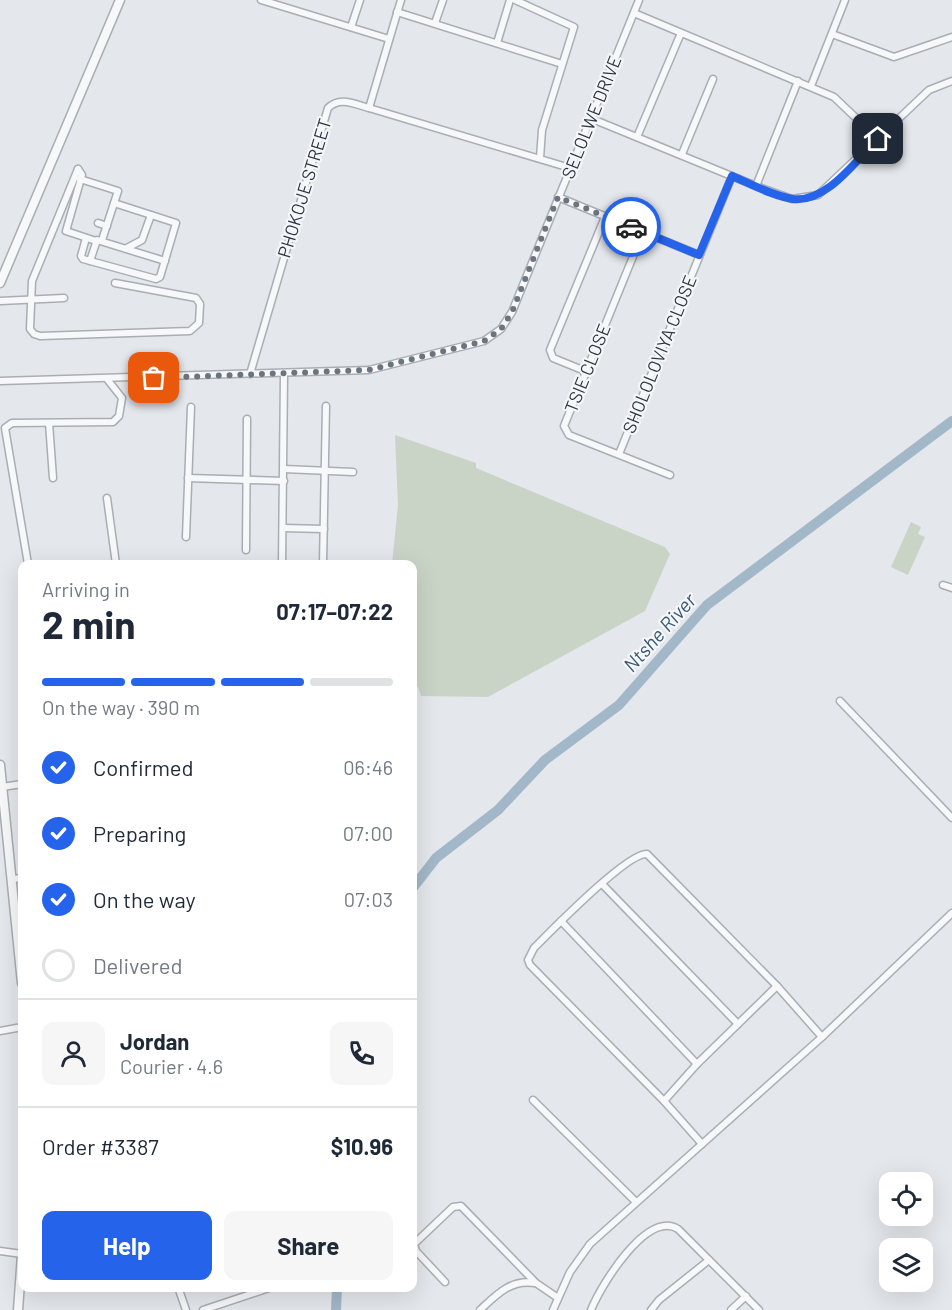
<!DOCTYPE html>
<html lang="en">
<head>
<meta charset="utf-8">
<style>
	:root { --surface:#fff; --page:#f6f6f7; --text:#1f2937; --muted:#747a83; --line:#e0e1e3; --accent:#2563eb }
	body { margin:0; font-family:Barlow,sans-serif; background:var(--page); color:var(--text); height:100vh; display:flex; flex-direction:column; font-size:22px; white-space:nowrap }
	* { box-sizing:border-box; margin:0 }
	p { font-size:20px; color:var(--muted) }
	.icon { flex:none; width:33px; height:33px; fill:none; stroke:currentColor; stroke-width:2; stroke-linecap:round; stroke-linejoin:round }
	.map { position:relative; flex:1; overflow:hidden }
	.details { position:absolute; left:18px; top:560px; width:399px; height:732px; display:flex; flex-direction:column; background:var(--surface); border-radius:12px; box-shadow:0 6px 24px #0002 }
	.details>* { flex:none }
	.tools { position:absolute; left:879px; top:1172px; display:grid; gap:12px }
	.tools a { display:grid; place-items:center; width:54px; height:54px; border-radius:12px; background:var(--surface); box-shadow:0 6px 24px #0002; font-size:30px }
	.pin { position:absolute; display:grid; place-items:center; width:51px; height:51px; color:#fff; margin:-26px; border-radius:12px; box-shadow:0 3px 9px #0006 }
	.courier { position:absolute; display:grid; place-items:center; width:60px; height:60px; margin:-30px; border:4px solid #2563eb; border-radius:50%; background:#fff; color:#222; box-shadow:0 2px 8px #0007 }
	.overview em { font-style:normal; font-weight:700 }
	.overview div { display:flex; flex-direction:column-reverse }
	.overview { display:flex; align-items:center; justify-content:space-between; height:102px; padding:0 24px }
	h1 { font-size:39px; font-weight:700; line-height:45px }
	.bar { display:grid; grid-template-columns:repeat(4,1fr); gap:9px 6px; align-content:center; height:72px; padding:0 24px }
	.bar i { height:8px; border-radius:4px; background:var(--line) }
	.bar .selected { background:var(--accent) }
	.bar p { grid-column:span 4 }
	.line { display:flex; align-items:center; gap:15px; padding:0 24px; border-top:2px solid var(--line) }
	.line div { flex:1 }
	.round { display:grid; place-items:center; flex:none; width:63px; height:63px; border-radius:12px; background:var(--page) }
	ol { padding:0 24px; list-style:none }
	li { display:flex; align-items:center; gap:18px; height:66px }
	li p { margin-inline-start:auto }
	li .icon { padding:6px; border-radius:50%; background:var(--accent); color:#fff; stroke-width:4 }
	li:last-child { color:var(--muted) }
	li i { width:33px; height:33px; border:3px solid var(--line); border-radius:50% }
	.primary-button { display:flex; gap:12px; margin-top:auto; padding:12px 24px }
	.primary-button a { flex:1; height:69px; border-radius:12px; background:var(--accent); color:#fff; font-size:24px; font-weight:700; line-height:69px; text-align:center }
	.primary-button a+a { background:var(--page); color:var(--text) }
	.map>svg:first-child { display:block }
	.green { fill:#cad4c6 }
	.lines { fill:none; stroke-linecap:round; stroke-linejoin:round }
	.river { stroke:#a2b7c8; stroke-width:10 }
	.minor-casing { stroke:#a9aeb5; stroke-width:9 }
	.tertiary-casing { stroke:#a9aeb5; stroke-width:11 }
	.minor { stroke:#f7f8f9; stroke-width:6 }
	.tertiary { stroke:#f7f8f9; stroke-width:8 }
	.done { stroke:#6c747d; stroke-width:6; stroke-dasharray:0 10.8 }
	.route { stroke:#2563eb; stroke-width:8 }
	.labels { text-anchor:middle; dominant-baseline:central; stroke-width:4.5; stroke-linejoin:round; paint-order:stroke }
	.street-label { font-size:18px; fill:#2c3642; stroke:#f4f6f8 }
	.water-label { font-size:20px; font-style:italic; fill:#395774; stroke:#f4f6f8 }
</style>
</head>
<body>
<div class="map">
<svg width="952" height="1310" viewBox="0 0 952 1310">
	<rect width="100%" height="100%" fill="#e4e7eb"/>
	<g class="green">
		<path d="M395,435L476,463V468L665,547L670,554L645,611L488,697L421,696L418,687L413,686L412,564H392L398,505Z"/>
		<path d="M911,522L921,527L918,534L925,537L908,575L891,567Z"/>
	</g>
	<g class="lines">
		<g class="river">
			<path d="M412,889L436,858L498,810L545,760L619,705L707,605L952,421"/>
			<path d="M336,1310L337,1287"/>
		</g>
		<g class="minor-casing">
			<g id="minor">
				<path d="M261,0L389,39"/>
				<path d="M515,0L574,27L542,130L540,158"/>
				<path d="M397,12L562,64"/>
				<path d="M634,13L834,97L878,139"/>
				<path d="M435,23L443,0"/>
				<path d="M351,27L360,0"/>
				<path d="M832,34L894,57L952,37"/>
				<path d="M497,43L510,0"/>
				<path d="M811,86L845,0"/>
				<path d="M369,108L401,0"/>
				<path d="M590,118L756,186L792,199L818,195L929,90L952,81"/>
				<path d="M637,137L681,33"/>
				<path d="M682,154L713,79"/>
				<path d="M78,169L32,281L30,329L34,334L40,336L190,331L199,323L200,304L196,298L115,283"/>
				<path d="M78,169L82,175L66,231L96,241"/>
				<path d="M80,179L118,191L102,240"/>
				<path d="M756,186L798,81"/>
				<path d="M558,197L699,255"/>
				<path d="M98,223L107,226"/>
				<path d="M643,232L564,426L569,435L670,475"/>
				<path d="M86,238L81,256L83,259L156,279L160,277L176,223L114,203"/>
				<path d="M127,248L142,240L151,215"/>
				<path d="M90,261L97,240L165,261"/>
				<path d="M0,301L64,298"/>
				<path d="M585,371L553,358L550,350L605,217"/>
				<path d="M250,374L328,108C340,96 354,104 369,108L570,168"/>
				<path d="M0,381L369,370L484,341L501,329L512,312L639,0"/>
				<path d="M49,423L53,478"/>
				<path d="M619,454L732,176"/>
				<path d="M284,469L353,472"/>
				<path d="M188,478L284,481"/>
				<path d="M107,498L116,564"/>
				<path d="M283,528L324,529"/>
				<path d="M186,537L191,407"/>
				<path d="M246,550L247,419"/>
				<path d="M28,564L5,428L12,423L113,422L119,416L122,398L107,379"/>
				<path d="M282,564L284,374"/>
				<path d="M323,564L326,406"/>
				<path d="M943,585L952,588"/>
				<path d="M840,701L952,818"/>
				<path d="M2,787L22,784"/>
				<path d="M13,879L22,878"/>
				<path d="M602,884L738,1024"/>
				<path d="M561,921L697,1064"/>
				<path d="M0,1031L22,1027"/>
				<path d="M533,1100L636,1202"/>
				<path d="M664,1101L697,1064L777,986"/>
				<path d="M702,1144L664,1101L530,965L528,960L534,948C551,931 628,852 647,854L777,986L822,1037"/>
				<path d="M0,1251L22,1254"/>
				<path d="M445,1282L416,1251L414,1244L453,1207L461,1206L536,1283L558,1298"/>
				<path d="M178,1287L186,1310"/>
				<path d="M203,1310L272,1287"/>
				<path d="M480,1310C497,1294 511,1279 535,1283"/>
				<path d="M553,1310L570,1272L590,1244L822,1037L952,913"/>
				<path d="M591,1310C601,1285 647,1210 678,1229L759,1310"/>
				<path d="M651,1310L659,1300L709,1260"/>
				<path d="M731,1310L746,1296"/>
			</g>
		</g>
		<g class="tertiary-casing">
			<g id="tertiary">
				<path d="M0,283L120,0"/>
				<path d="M0,765L22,983"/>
				<path d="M18,1310L22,1255"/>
			</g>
		</g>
		<use href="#minor" class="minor"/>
		<use href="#tertiary" class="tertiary"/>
	</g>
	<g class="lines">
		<path class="done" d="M154,378L369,370L484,341L501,329L512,312L558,197L631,227"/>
		<path class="route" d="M631,227L699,255L732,176C751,184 773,196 793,199C827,203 856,160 878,139"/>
	</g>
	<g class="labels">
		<g class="street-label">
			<text transform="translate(591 117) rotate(-68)">SELOLWE DRIVE</text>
			<text transform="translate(304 188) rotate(-73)">PHOKOJE STREET</text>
			<text transform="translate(659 354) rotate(-68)">SHOLOLOVIYA CLOSE</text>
			<text transform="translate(587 368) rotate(-68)">TSIE CLOSE</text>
		</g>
		<g class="water-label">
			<text transform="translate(659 632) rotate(-48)">Ntshe River</text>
		</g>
	</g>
</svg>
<div class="tools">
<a><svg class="icon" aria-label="locate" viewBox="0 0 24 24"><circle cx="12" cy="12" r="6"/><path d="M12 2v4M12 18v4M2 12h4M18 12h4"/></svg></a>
<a><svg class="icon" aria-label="layers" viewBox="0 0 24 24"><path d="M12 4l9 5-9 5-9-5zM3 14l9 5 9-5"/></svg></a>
</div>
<div class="pin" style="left:154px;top:378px;background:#ea580c"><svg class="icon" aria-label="bag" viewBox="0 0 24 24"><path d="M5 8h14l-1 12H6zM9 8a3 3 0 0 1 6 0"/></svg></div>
<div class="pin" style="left:878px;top:139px;background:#1f2937"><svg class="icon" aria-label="home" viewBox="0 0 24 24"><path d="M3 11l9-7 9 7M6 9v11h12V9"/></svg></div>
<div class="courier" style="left:631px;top:227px"><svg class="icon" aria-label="car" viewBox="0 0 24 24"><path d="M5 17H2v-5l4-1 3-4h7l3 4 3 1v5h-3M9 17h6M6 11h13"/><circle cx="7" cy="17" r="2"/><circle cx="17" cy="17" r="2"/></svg></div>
<section class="details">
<div class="overview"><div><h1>2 min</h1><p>Arriving in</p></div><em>07:17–07:22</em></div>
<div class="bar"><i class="selected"></i><i class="selected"></i><i class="selected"></i><i></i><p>On the way · 390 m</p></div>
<ol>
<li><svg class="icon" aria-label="check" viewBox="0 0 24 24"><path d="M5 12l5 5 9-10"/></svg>Confirmed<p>06:46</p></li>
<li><svg class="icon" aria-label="check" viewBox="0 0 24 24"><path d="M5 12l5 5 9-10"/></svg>Preparing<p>07:00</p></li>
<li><svg class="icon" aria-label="check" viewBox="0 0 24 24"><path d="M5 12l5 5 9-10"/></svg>On the way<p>07:03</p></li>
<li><i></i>Delivered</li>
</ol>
<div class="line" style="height:108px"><a class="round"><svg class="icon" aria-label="person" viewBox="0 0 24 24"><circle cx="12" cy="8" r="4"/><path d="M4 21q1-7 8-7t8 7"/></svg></a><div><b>Jordan</b><p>Courier · 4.6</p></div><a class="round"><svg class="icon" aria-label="phone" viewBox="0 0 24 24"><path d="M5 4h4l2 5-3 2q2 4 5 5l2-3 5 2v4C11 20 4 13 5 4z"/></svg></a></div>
<div class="line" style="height:78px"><div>Order #3387</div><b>$10.96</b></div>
<div class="primary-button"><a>Help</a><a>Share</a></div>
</section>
</div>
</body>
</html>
